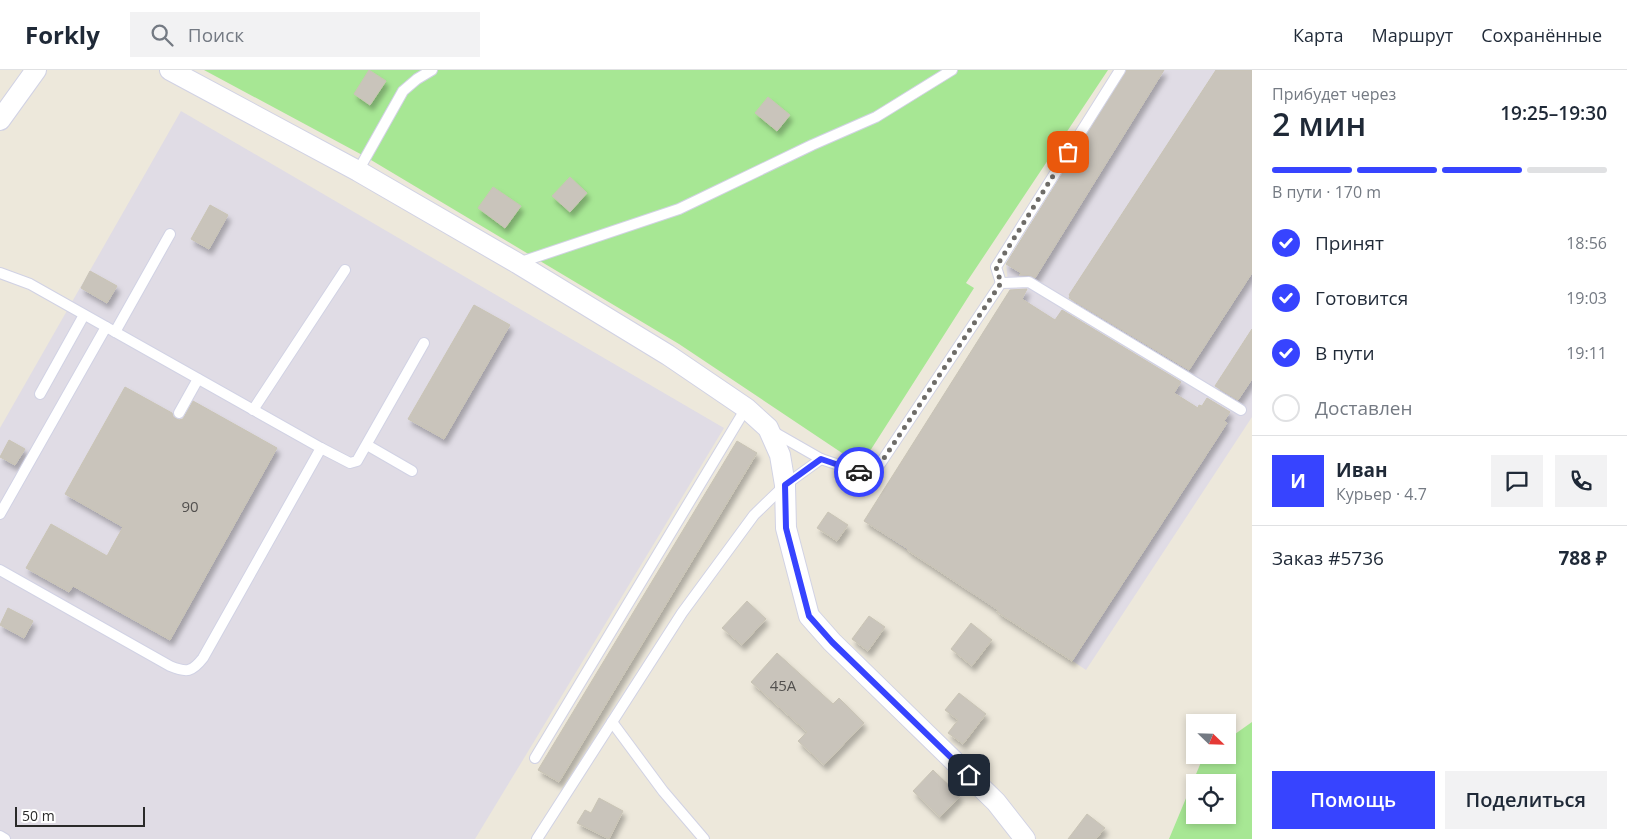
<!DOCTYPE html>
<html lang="ru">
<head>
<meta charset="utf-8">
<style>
	:root { --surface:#fff; --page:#f2f2f3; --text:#1f2937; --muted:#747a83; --line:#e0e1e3; --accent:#3744ff }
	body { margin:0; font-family:"Open Sans",sans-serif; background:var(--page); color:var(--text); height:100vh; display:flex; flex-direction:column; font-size:19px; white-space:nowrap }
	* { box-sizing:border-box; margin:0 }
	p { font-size:16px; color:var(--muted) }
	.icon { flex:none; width:28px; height:28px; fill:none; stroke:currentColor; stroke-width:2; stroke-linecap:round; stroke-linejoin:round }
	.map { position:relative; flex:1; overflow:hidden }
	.side { display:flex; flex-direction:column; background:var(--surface); width:375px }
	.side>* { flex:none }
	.needle { width:32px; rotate:113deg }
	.tools { position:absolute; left:1186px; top:644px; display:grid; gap:10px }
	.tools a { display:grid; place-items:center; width:50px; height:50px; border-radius:0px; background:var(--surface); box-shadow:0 2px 8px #0003; font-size:25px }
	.scale { position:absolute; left:15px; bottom:12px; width:130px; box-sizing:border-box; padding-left:5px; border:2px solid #2a2a2a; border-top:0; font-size:14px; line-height:18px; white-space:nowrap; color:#2a2a2a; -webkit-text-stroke:4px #fff; paint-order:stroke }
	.pin { position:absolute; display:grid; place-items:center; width:42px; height:42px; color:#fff; margin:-21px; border-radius:10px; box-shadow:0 2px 8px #0006 }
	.courier { position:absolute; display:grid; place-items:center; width:50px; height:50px; margin:-25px; border:4px solid #3744ff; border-radius:50%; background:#fff; color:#222; box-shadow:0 1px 6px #0007 }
	.summary em { font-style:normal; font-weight:600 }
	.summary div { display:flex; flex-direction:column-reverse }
	.summary { display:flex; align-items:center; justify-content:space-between; height:85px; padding:0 20px }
	h1 { font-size:32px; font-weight:600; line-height:38px }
	.bar { display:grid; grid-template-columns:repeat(4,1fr); gap:8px 5px; align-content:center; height:60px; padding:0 20px }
	.bar i { height:6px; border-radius:4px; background:var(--line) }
	.bar .on { background:var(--accent) }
	.bar p { grid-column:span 4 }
	.line { display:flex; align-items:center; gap:12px; padding:0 20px; border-top:1px solid var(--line) }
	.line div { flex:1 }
	.round { display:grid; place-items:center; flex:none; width:52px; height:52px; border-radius:0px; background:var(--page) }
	ol { padding:0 20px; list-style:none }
	li { display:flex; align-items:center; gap:15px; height:55px }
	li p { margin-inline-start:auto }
	li .icon { padding:5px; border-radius:50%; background:var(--accent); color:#fff; stroke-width:4 }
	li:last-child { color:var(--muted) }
	li i { width:28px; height:28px; border:2px solid var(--line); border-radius:50% }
	.cta { display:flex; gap:10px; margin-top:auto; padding:10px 20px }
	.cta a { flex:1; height:58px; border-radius:0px; background:var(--accent); color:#fff; font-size:20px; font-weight:600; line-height:58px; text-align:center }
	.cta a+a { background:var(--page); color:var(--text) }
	header { display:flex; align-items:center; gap:30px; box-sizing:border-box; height:70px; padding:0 25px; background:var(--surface); border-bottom:1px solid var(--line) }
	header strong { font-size:24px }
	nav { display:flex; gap:28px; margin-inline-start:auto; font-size:18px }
	.search { width:350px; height:45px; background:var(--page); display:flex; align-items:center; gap:12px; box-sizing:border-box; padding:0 18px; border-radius:0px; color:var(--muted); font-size:19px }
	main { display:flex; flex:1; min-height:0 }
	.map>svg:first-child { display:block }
	.industrial { fill:#e0dce5 }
	.green { fill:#a7e794; fill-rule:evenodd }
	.building { fill:#c9c4bb; stroke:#c9c4b5; filter:url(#shadow) }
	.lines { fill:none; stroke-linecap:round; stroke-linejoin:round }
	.service-casing { stroke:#d1d2e4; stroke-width:12 }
	.minor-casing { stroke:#d1d2e4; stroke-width:22 }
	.service { stroke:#fff; stroke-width:10 }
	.minor { stroke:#fff; stroke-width:20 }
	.done { stroke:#6e6c68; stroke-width:5; stroke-dasharray:0 9 }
	.route { stroke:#3744ff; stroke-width:6 }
	.labels { text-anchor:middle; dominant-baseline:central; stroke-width:5; stroke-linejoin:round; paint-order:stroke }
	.number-label { font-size:15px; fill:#52504e }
</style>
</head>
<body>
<header>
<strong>Forkly</strong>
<div class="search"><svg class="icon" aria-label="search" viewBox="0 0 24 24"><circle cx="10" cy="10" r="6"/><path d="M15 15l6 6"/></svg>Поиск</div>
<nav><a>Карта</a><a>Маршрут</a><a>Сохранённые</a></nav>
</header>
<main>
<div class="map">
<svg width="1252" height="769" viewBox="0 0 1252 769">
	<defs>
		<filter id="shadow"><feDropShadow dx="3" dy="5.5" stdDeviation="2.5" flood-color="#0004"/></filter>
	</defs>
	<rect width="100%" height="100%" fill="#ede8db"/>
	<g class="industrial">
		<path d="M1126,0H1252V347L1086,600L864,451L1009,221L1006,193Z"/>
		<path d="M181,41L724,358L475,769H0V358Z"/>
	</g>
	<g class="green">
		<path d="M204,0H1108L966,213L974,218L870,381L848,387L679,274L366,87Z"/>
		<path d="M1252,652V769H1169L1204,685H1228V669ZM1228,712V745H1195V712Z"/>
	</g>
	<g class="building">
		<path d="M369,0L386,11L370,35L354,24Z"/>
		<path d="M1127,0H1164L1035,208L1029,205H1019L1021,203L1006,194Z"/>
		<path d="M1216,0H1252V203L1189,300L1069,228L1070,226L1069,225Z"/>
		<path d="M768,27L790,45L777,61L755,43Z"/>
		<path d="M570,107L587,123L570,142L552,126Z"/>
		<path d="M493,117L521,136L505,158L478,138Z"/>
		<path d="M210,135L228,145L209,179L191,169Z"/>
		<path d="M90,201L117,216L107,233L81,218Z"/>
		<path d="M1027,219L1022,229L1055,250L1062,240L1181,312L1174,323L1198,338L1199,335L1202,336L1207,328L1230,342L1224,351L1227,353L1072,591L997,542L998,540L907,480L908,479L864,451L1010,220Z"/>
		<path d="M474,235L510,255L444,369L408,349Z"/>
		<path d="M1252,259V309L1238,330L1215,316Z"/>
		<path d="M125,317L172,343L173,347L179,350L183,349L193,331L277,378L170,570L73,516L69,522L26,498L51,454L107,486L123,457L65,424Z"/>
		<path d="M9,370L25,379L15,395L0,387Z"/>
		<path d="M737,371L757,383L559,712L538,700Z"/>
		<path d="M828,442L848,455L837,471L817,458Z"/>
		<path d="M747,531L766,549L742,575L722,558Z"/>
		<path d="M8,538L33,551L24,568L0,555Z"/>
		<path d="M869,546L885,557L868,581L852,569Z"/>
		<path d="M971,553L992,570L972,596L951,579Z"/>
		<path d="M777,583L833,634L839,628L864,653L824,695L798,671L807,662L751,612Z"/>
		<path d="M959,623L986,644L963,674L948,663L958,650L945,640Z"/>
		<path d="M933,700L960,726L940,747L913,721Z"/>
		<path d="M599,728L623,741L609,769L577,753L585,740L591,743Z"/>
		<path d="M1087,744L1105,758L1096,769H1068Z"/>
	</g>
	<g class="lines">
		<g class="service-casing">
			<g id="service">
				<path d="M358,101L403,21L417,9L432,0"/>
				<path d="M518,193L679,139L812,75L876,47L952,0"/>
				<path d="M0,203L30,214L321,378L203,588C192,602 187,603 170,596L0,500"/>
				<path d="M1001,213L996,197L1120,0"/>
				<path d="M115,262L170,164"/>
				<path d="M40,324L84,245"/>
				<path d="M253,340L345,200"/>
				<path d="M179,343L198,309"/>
				<path d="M772,361L821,389L872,406L1001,213L1029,212L1241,340"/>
				<path d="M367,375L412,401"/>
				<path d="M321,378L350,393L357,391L424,273"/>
				<path d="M0,444L106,257"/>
				<path d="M612,652L663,721L704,769"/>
				<path d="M535,688L746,338"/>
				<path d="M0,766L5,769"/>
				<path d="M537,769L682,543L754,445L785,415L821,389"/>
			</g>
		</g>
		<g class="minor-casing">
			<g id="minor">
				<path d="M170,0L358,101L517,193L668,285L746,338L768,358L780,385L785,415L786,458L809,546L832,572L996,732L1025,769"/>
				<path d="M0,50L36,0"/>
			</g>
		</g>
		<use href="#service" class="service"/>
		<use href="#minor" class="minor"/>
	</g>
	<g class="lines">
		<path class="done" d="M859,402L872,406L1001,213L996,197L1068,82"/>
		<path class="route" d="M859,402L821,389L785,415L786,458L809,546L832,572L969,705"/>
	</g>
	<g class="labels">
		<g class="number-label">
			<text x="190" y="436">90</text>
			<text x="783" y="615">45А</text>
		</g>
	</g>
</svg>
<div class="tools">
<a><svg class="needle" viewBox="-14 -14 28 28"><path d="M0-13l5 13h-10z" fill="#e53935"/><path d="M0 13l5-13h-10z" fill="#747a83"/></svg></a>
<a><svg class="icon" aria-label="locate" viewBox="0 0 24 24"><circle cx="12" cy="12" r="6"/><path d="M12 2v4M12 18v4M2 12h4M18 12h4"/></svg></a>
</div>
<div class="scale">50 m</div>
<div class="pin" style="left:1068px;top:82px;background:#ea580c"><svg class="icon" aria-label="bag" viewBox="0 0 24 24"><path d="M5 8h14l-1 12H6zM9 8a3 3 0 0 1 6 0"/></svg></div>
<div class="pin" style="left:969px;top:705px;background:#1f2937"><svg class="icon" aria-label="home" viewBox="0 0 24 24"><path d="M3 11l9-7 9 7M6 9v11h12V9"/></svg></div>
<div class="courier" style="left:859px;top:402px"><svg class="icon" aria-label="car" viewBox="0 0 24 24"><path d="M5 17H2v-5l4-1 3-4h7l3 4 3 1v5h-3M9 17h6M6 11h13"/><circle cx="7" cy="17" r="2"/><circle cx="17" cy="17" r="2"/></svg></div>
</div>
<section class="side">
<div class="summary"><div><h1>2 мин</h1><p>Прибудет через</p></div><em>19:25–19:30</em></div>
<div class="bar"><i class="on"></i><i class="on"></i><i class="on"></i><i></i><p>В пути · 170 m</p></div>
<ol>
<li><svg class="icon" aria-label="check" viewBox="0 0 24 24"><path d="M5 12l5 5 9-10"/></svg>Принят<p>18:56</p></li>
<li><svg class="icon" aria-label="check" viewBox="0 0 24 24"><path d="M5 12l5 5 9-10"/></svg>Готовится<p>19:03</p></li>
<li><svg class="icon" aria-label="check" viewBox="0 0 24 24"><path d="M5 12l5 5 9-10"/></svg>В пути<p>19:11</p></li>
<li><i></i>Доставлен</li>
</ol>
<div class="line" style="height:90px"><b class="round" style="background:var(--accent);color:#fff">И</b><div><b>Иван</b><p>Курьер · 4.7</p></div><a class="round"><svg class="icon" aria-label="chat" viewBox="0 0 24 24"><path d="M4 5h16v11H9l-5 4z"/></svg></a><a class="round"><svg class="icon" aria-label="phone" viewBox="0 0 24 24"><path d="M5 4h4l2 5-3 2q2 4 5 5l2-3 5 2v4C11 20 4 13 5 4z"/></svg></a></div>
<div class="line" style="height:65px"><div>Заказ #5736</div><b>788 ₽</b></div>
<div class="cta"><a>Помощь</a><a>Поделиться</a></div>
</section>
</main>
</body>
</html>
